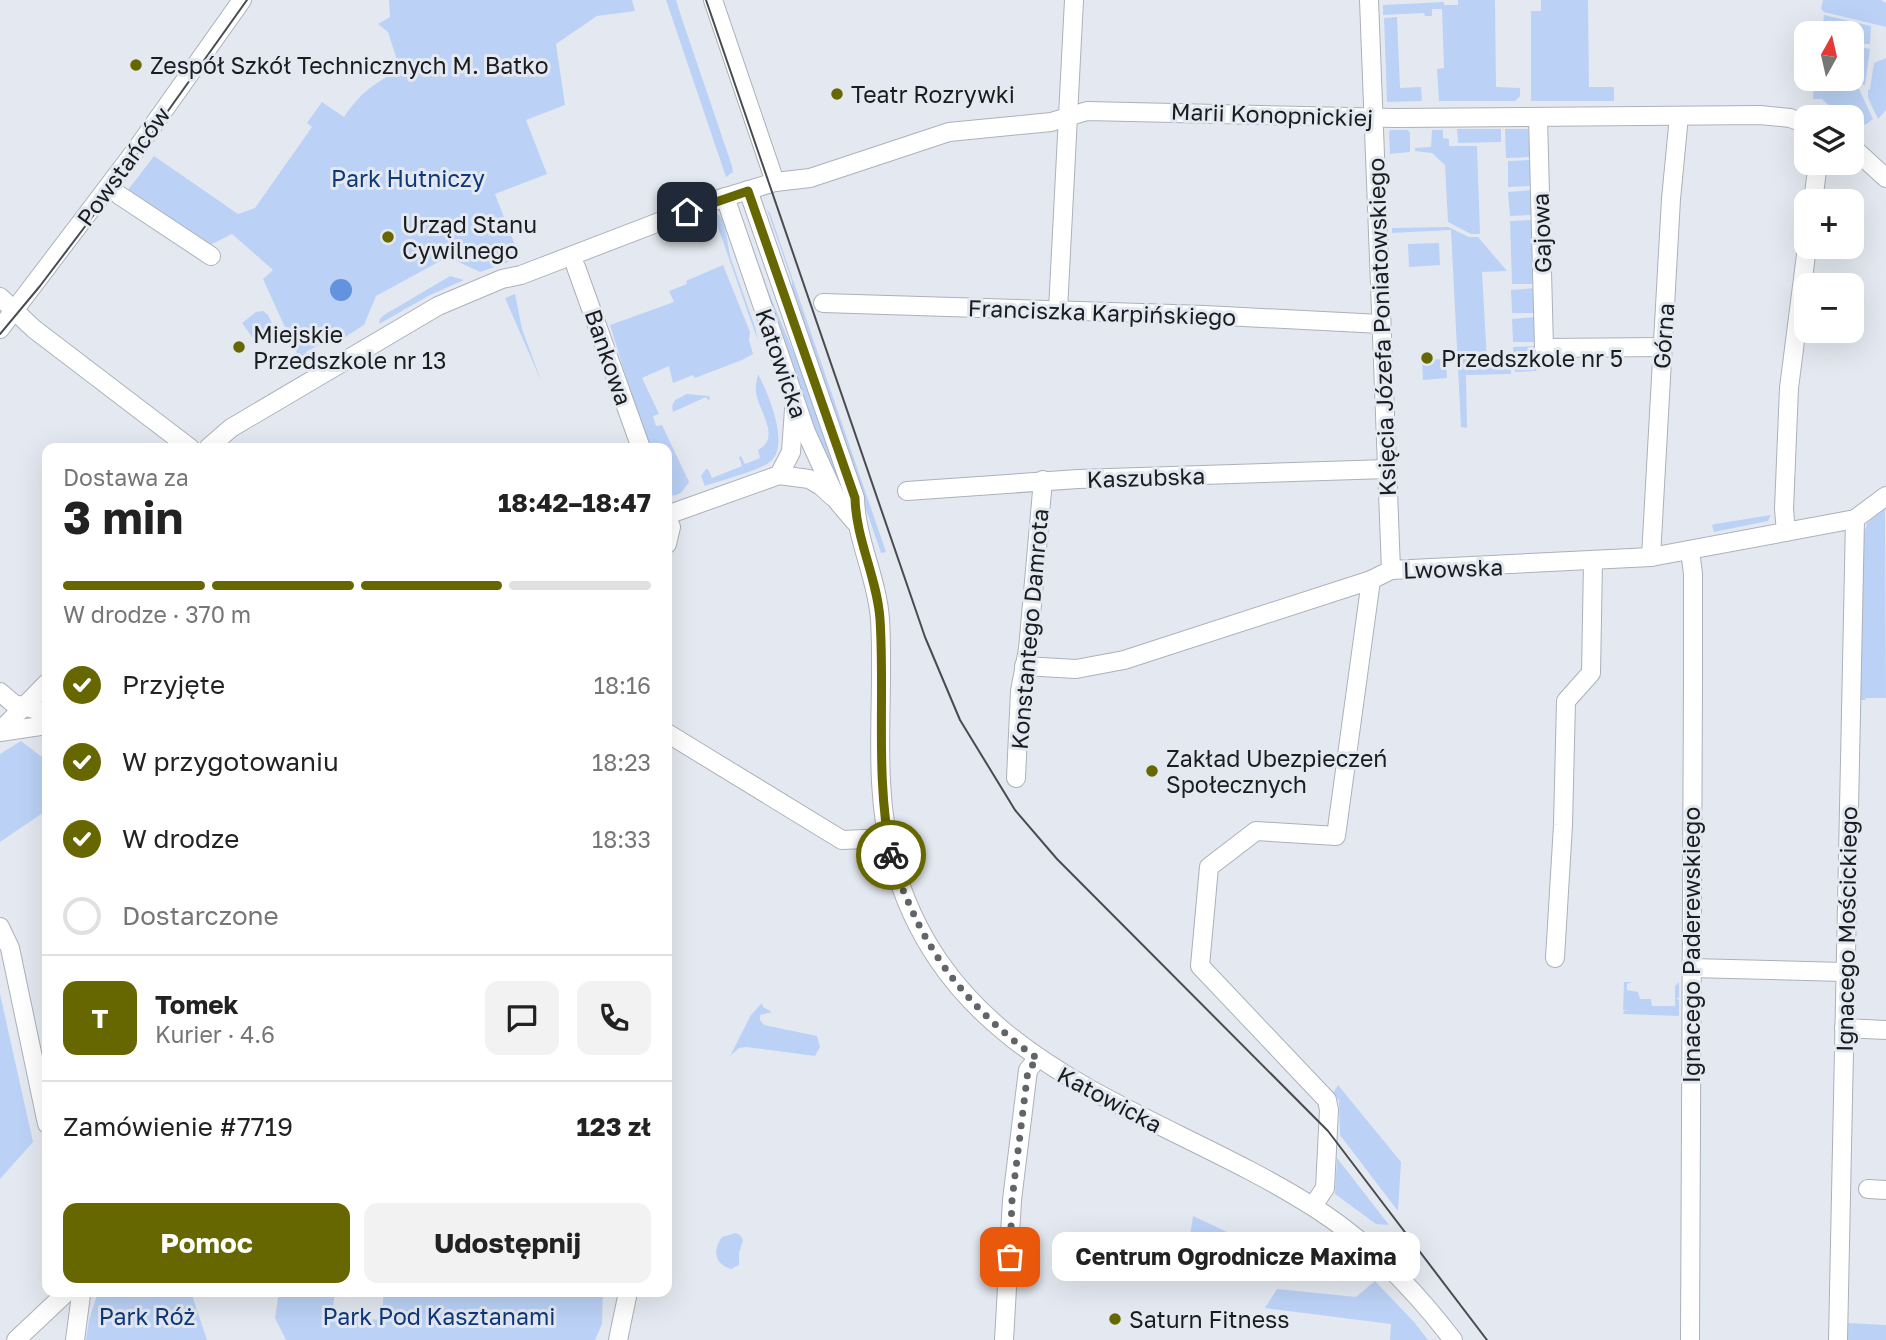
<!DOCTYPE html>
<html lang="pl">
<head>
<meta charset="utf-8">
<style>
	:root { --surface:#fff; --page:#f2f2f2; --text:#222; --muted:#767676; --line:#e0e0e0; --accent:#676701 }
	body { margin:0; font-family:"Golos Text",sans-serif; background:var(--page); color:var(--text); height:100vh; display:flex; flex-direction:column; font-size:26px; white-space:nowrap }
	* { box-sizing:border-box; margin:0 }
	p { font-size:23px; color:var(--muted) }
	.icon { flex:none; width:38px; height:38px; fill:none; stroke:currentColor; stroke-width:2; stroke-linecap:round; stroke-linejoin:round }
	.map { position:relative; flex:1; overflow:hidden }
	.side { position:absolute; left:42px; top:443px; width:630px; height:854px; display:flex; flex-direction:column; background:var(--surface); border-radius:14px; box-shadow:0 7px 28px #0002 }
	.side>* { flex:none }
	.needle { width:46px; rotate:8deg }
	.fabs { position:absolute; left:1794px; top:21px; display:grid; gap:14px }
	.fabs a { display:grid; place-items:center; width:70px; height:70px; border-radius:14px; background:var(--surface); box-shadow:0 7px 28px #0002; font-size:35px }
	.pin { position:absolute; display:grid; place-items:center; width:60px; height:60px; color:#fff; margin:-30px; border-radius:14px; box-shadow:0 4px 10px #0006 }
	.courier { position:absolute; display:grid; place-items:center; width:70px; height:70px; margin:-35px; border:5px solid #676701; border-radius:50%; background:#fff; color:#222; box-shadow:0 2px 9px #0007 }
	.bubble { position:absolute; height:49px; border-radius:14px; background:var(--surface); box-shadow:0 7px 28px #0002; font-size:23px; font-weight:700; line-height:49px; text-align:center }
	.overview em { font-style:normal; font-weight:700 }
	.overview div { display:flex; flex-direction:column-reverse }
	.overview { display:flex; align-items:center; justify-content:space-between; height:119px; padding:0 21px }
	h1 { font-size:46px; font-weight:700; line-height:52px }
	.bar { display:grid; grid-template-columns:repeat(4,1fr); gap:10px 7px; align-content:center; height:84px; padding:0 21px }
	.bar i { height:9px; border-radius:5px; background:var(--line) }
	.bar .on { background:var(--accent) }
	.bar p { grid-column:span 4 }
	.line { display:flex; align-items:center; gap:18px; padding:0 21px; border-top:2px solid var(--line) }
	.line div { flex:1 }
	.round { display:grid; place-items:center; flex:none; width:74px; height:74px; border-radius:14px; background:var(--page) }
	ol { padding:0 21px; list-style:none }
	li { display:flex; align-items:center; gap:21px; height:77px }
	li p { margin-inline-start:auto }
	li .icon { padding:7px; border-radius:50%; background:var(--accent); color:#fff; stroke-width:4 }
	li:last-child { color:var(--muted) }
	li i { width:38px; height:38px; border:4px solid var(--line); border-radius:50% }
	.action { display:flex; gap:14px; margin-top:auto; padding:14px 21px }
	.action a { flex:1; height:80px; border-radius:14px; background:var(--accent); color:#fff; font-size:28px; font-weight:700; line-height:80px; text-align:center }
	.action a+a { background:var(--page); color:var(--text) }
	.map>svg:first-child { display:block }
	.green { fill:#bbd2f6 }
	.water { fill:#6392de }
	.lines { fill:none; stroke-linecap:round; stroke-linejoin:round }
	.minor-casing { stroke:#acb1b9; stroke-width:20 }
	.minor { stroke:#fff; stroke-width:18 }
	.tram { stroke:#494b50; stroke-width:2 }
	.done { stroke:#616468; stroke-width:7; stroke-dasharray:0 12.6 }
	.route { stroke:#676701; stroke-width:9 }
	.poi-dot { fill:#676701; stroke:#e4e9f1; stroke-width:2.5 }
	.labels { text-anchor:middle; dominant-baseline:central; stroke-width:6; stroke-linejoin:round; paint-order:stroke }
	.poi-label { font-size:23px; fill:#1b1c1f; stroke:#e4e9f1; text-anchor:start }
	.street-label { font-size:23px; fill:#1b1c1f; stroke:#e4e9f1 }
	.park-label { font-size:23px; fill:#0d387c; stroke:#e4e9f1 }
</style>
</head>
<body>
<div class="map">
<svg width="1886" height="1340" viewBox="0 0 1886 1340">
	<rect width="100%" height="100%" fill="#e4e9f1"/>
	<g class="green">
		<path d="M389,0H632L635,11L597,16L556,44L565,105L526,120L547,174L495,194L520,258L480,272L452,259H444L376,296L364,325L334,344L330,338L306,352L310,359L303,367L263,279L273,270L232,234L206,247L125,194L154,156L238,214L255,208L312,127L307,123L322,102L344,117C361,92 374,83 400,70L388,32L378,24L390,17Z"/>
		<path d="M666,0H676L681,16L732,166L733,172L726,177Z"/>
		<path d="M1458,0H1495L1496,87L1520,88V96L1515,101H1439L1437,69L1444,68L1442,9H1432V16H1425L1424,13L1383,15V5L1444,2V5H1458Z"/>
		<path d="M1541,0H1588L1589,87H1614V101H1531V11H1541Z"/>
		<path d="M1823,0H1881L1886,3V27L1824,12L1821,9Z"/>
		<path d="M1824,15L1871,26L1870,44H1862L1861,41L1859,44L1852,42V33H1822Z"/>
		<path d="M1397,17L1400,88L1421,87L1422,101L1387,102L1384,18Z"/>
		<path d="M1852,45L1870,49L1865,85L1843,80L1817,79H1852Z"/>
		<path d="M1886,58V110L1878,119L1868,98V90L1870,89L1874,63Z"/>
		<path d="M1814,83H1840L1859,89L1873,119L1865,125L1861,120L1852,126V117H1841L1822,99H1813Z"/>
		<path d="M1457,129H1501V142L1458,143Z"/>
		<path d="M1505,129H1528L1530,157L1506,158Z"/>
		<path d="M1391,130H1408L1410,133V152L1390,154L1389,131Z"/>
		<path d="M1432,130H1443V138L1449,139V146H1477L1480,234H1471L1448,222L1445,165L1432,153L1415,151V148L1431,147Z"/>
		<path d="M1530,160L1531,186L1508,187V161Z"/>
		<path d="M1531,190L1532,215L1510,216L1508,192Z"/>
		<path d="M767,209L770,213L886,552L881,553L792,293V281Z"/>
		<path d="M713,213L719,215L724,221L730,256L755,327L758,341Z"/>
		<path d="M742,217L771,298L808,387L846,502L817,439Z"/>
		<path d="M1532,220L1535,284H1512L1510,221Z"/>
		<path d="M1448,227L1469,237H1478L1507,271L1482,272L1487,361L1511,360V374L1466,375L1467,428L1461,427L1451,230L1392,233V228Z"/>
		<path d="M1439,243L1440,265L1409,267L1408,244Z"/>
		<path d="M723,265L750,332L749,340L753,354L742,360L695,378L693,375L673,383L669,366L642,378L659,414L653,416L656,426L662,425L689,482C680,495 680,495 667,496V448H648L610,325L674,302L669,291L687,284L686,281Z"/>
		<path d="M450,276L464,280L430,295L379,324L380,319L384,315Z"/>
		<path d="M1535,288L1536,313H1512L1511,290Z"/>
		<path d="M515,294L522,329L542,383L505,298Z"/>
		<path d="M263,311L268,315L279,338L270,342L262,337L255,341L242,323L256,312Z"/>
		<path d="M1536,317L1537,342H1513L1512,319Z"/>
		<path d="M1537,346L1538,368L1536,371L1515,372L1513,347Z"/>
		<path d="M1446,359L1447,378L1423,380L1422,360Z"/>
		<path d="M758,374C768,393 790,444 771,461C762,470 719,481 705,486L701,476L706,469H708L712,478L742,466L739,457L741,456L745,464L760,458L758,450C782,437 758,411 756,392C755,386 757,380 758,374Z"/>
		<path d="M687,394L709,396L710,399L708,400L706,397L673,412L672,406L675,400Z"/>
		<path d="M1885,509L1886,698H1866L1865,700H1858L1862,540L1867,523Z"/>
		<path d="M1771,515L1768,521L1714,532L1712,525L1715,524Z"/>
		<path d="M21,741L47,761V810L0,842V754Z"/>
		<path d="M1624,982H1633L1627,984V990L1638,992L1640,999H1651L1652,1006H1675V986L1679,982V998H1676L1679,1000V1016L1623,1014L1624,1011L1628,1010H1623Z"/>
		<path d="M0,994L33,1142L0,1179Z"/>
		<path d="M762,1003L763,1007L772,1012L760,1015V1020L764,1025L817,1036L820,1047L815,1056L746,1047L739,1048L730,1056L751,1015Z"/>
		<path d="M1338,1085L1401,1162L1398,1211L1340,1135L1339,1100L1333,1093Z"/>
		<path d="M1337,1158L1389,1225L1376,1224L1335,1194Z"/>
		<path d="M1193,1216L1227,1232L1219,1246L1189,1243Z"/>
		<path d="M736,1233L741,1236L743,1240L739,1253V1265L731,1269C715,1264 712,1251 722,1237Z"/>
		<path d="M1375,1281L1414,1322L1428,1340H1390L1391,1324L1265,1308L1277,1289L1356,1297Z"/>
		<path d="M98,1292H191L207,1340H86L89,1320Z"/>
		<path d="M279,1292H335L333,1306L341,1316L381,1320L384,1292H603L602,1324L595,1340H286L275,1318Z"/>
		<path d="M1847,1323L1886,1325V1340H1847Z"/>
	</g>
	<circle class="water" cx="341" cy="290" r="11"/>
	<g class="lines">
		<g class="minor-casing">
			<g id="minor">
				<path d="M713,0L775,182"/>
				<path d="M1369,0L1391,570"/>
				<path d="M1538,117L1544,348L1663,347"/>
				<path d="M1852,147L1886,178"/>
				<path d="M748,190L855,498C856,540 877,577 880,619C885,699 871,783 893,861C951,1071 1155,1106 1315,1208C1370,1243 1414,1289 1453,1340"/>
				<path d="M119,195L211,256"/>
				<path d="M725,197L806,432L838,502L855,522"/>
				<path d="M1813,201L1818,163"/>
				<path d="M576,267L641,448"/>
				<path d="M0,297L34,329L190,448"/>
				<path d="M823,303L1205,315L1381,324"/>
				<path d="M1058,310L1074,0"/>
				<path d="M0,329L135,151L242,0"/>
				<path d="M208,448L231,428L438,306L502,279L521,275L719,199L775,182L810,178L949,132L1051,122L1087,111L1395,118L1760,115L1790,118L1806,124"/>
				<path d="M779,475L791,452L794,409"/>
				<path d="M907,491L1078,479L1387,469"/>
				<path d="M667,515L779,475L809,479L821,486L833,497"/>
				<path d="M667,517L671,527L667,544"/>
				<path d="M1786,532L1784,509L1789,388L1807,247"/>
				<path d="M1651,557L1671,199L1679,116"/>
				<path d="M1024,666L1076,669L1124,660L1371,580L1391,570L1651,557L1855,519L1886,496"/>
				<path d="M0,692L14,704L38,710L47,718"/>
				<path d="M0,731L47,683"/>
				<path d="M0,732L47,725"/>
				<path d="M667,733L842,840L888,838"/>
				<path d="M1016,778L1020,691L1028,649L1043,480"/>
				<path d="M0,927L10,948L47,1124"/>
				<path d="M1555,958L1563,825L1566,701L1591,673L1593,562"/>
				<path d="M1691,968L1845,972"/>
				<path d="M1844,1028L1886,1030"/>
				<path d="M1868,1189L1886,1190"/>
				<path d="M1313,1206L1325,1188L1329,1110L1327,1100L1200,966L1209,867L1256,831L1336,836L1371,580"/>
				<path d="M16,1340L67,1292"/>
				<path d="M75,1340L81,1295L78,1292"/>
				<path d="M618,1340L628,1292"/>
				<path d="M1004,1340L1012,1200L1028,1070L1037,1059"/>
				<path d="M1690,1340L1693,679V574L1690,550"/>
				<path d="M1838,1340L1855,519"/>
			</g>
		</g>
		<use href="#minor" class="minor"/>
		<g class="tram">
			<path d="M706,0L925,637L960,720L1015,810L1057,859L1328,1131L1487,1340"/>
			<path d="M0,334L40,286L96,212L247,0"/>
		</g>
	</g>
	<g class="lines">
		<path class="done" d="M891,855C895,873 903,890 910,906C938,970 981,1018 1038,1059L1028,1070L1012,1200L1010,1257"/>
		<path class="route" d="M687,212L748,191L855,498C856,540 877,577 880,619C885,697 875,777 891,855"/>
	</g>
	<g class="poi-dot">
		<circle cx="136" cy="65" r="7"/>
		<circle cx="837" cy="94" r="7"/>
		<circle cx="388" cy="237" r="7"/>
		<circle cx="239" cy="347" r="7"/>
		<circle cx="1427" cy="358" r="7"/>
		<circle cx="1152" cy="771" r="7"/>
		<circle cx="1115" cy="1319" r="7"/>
	</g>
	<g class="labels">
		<g class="poi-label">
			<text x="150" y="65">Zespół Szkół Technicznych M. Batko</text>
			<text x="851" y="94">Teatr Rozrywki</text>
			<text x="402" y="224">Urząd Stanu<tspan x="402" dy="26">Cywilnego</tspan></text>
			<text x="253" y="334">Miejskie<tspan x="253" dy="26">Przedszkole nr 13</tspan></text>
			<text x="1441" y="358">Przedszkole nr 5</text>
			<text x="1166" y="758">Zakład Ubezpieczeń<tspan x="1166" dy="26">Społecznych</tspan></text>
			<text x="1129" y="1319">Saturn Fitness</text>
		</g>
		<g class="street-label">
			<text transform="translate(1272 114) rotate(2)">Marii Konopnickiej</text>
			<text transform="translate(123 166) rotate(-54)">Powstańców</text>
			<text transform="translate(1541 233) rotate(-92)">Gajowa</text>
			<text transform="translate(1102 312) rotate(2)">Franciszka Karpińskiego</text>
			<text transform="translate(1381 327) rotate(-92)">Księcia Józefa Poniatowskiego</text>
			<text transform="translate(1663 336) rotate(-86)">Górna</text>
			<text transform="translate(609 357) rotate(71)">Bankowa</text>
			<text transform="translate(782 363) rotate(71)">Katowicka</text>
			<text transform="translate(1146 477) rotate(-2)">Kaszubska</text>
			<text transform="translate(1453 568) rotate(-2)">Lwowska</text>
			<text transform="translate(1029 629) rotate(-85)">Konstantego Damrota</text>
			<text transform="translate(1846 929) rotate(-89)">Ignacego Mościckiego</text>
			<text transform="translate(1691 945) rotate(-90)">Ignacego Paderewskiego</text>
			<text transform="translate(1110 1099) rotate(28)">Katowicka</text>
		</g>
		<g class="park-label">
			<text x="408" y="178">Park Hutniczy</text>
			<text x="147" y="1316">Park Róż</text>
			<text x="439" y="1316">Park Pod Kasztanami</text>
		</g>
	</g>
</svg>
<div class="fabs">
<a><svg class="needle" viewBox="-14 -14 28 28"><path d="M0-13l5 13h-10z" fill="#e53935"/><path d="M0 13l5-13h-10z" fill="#767676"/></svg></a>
<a><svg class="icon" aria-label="layers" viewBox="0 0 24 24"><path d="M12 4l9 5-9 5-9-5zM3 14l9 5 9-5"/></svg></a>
<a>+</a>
<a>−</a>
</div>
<div class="pin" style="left:1010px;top:1257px;background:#ea580c"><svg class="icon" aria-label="bag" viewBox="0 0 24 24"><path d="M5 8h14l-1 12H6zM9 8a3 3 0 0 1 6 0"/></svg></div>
<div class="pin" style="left:687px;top:212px;background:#1f2937"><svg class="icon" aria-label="home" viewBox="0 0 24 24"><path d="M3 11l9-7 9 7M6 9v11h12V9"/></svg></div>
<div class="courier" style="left:891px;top:855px"><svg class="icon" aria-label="bike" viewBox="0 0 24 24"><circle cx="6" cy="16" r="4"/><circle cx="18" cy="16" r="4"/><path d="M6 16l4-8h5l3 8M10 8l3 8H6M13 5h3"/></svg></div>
<div class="bubble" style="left:1052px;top:1232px;width:368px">Centrum Ogrodnicze Maxima</div>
<section class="side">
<div class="overview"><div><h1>3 min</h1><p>Dostawa za</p></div><em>18:42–18:47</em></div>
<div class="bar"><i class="on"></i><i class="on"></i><i class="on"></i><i></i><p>W drodze · 370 m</p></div>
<ol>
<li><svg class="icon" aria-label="check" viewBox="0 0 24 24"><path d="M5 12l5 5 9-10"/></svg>Przyjęte<p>18:16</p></li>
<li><svg class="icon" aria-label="check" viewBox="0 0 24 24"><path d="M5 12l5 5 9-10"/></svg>W przygotowaniu<p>18:23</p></li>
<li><svg class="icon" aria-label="check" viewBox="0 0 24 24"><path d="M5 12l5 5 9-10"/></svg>W drodze<p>18:33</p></li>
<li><i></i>Dostarczone</li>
</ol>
<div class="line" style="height:126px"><b class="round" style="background:var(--accent);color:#fff">T</b><div><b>Tomek</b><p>Kurier · 4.6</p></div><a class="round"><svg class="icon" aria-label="chat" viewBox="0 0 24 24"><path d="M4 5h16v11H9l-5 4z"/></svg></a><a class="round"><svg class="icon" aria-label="phone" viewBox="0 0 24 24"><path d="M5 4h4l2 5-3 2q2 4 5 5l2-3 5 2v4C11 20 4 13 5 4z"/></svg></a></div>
<div class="line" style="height:91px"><div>Zamówienie #7719</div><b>123 zł</b></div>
<div class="action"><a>Pomoc</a><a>Udostępnij</a></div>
</section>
</div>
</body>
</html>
